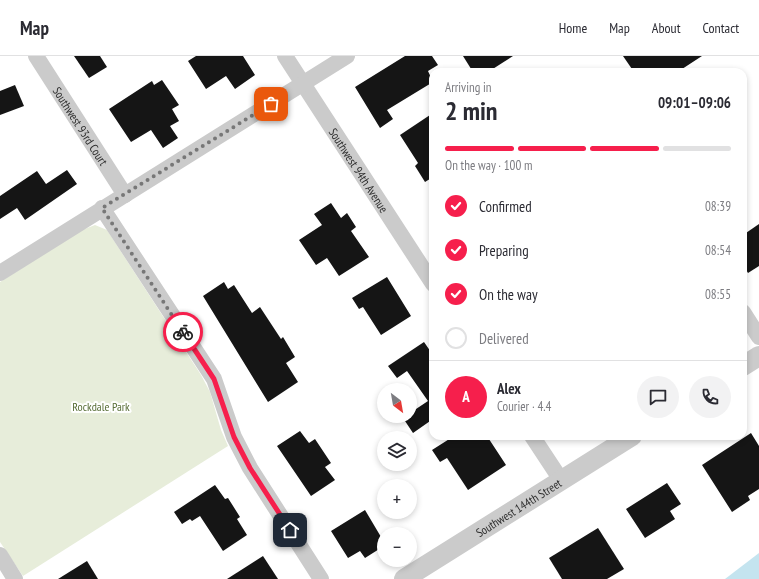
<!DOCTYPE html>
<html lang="en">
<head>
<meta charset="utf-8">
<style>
	:root { --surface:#fff; --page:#f2f2f3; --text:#2b2b33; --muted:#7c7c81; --line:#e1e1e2; --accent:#f61f4c }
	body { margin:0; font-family:"PT Sans Narrow",sans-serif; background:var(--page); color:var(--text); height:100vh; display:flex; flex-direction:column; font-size:15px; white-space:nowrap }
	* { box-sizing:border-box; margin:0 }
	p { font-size:13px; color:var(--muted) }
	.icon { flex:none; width:22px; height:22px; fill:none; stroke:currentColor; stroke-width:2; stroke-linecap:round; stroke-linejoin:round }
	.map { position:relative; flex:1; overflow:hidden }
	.sheet { position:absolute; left:429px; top:12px; width:318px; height:372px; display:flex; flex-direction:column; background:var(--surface); border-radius:12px; box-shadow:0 2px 6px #0003 }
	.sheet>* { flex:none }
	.needle { width:26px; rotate:149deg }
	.controls { position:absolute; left:377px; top:327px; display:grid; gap:8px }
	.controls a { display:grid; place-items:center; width:40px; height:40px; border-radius:50%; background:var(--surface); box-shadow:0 2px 6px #0003; font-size:20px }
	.pin { position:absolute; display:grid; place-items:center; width:34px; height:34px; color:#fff; margin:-17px; border-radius:8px; box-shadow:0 2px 6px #0006 }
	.courier { position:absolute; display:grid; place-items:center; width:40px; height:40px; margin:-20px; border:3px solid #f61f4c; border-radius:50%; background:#fff; color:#222; box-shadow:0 1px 5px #0007 }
	.overview em { font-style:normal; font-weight:800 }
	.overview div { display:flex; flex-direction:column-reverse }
	.overview { display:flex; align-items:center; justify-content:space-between; height:68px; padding:0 16px }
	h1 { font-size:26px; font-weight:800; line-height:30px }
	.bar { display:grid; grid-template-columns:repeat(4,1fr); gap:6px 4px; align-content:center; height:48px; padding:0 16px }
	.bar i { height:5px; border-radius:3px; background:var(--line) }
	.bar .active { background:var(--accent) }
	.bar p { grid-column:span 4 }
	.line { display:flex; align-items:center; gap:10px; padding:0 16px; border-top:1px solid var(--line) }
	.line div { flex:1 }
	.round { display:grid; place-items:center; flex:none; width:42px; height:42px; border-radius:21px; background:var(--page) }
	ol { padding:0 16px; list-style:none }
	li { display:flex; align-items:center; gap:12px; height:44px }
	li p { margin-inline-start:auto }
	li .icon { padding:4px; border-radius:50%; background:var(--accent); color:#fff; stroke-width:4 }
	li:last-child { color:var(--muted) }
	li i { width:22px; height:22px; border:2px solid var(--line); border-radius:50% }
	header { display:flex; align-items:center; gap:24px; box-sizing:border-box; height:56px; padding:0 20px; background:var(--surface); border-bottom:1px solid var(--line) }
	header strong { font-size:19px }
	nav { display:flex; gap:22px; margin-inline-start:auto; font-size:14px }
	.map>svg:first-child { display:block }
	.green { fill:#e7edda }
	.water { fill:#c4e4ef }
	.building { fill:#151515 }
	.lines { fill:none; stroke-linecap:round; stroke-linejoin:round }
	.minor { stroke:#cbcbcb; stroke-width:16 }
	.tertiary { stroke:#cbcbcb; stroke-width:20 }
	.done { stroke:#777; stroke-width:4; stroke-dasharray:0 7.2 }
	.route { stroke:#f61f4c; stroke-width:5 }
	.labels { text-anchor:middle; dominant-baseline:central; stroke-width:4; stroke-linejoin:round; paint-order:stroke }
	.street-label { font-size:12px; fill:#2e2e2e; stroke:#fff }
	.park-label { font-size:12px; fill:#586e37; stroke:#fff }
</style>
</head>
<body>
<header>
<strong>Map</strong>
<nav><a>Home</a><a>Map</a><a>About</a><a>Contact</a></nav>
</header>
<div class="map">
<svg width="759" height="523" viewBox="0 0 759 523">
	<rect width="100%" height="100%" fill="#fff"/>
	<path class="green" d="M95,169L107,174L201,319L210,336L221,374L228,390L23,520L0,486V226L82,174Z"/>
	<path class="water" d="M759,497V523H725Z"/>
	<g class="building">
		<path d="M74,0H100L107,11L89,22Z"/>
		<path d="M196,0H243L255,19L235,33L226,20L206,33L188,5Z"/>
		<path d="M405,0H432L438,9L428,15L433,26L387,54L393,63L380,72L355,31Z"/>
		<path d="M463,0H513L488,16H473Z"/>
		<path d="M623,0H702L679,15L677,12L670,16H634Z"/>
		<path d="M162,24L179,49L172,53L179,65L170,70L178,82L163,92L151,74L131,86L109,53L152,25L154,29Z"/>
		<path d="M15,29L24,50L0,59V35Z"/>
		<path d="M433,57V121L425,126L415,110L418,107L400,79Z"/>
		<path d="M67,114L77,128L25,164L17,152L0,163V140L37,115L46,128Z"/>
		<path d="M331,147L341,162L347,157L356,171L351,175L369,201L339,220L327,202L316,209L299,184L322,169L314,158Z"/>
		<path d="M759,168V210L748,217L743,209V179Z"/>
		<path d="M387,221L411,260L381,279L363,251L359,253L352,242Z"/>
		<path d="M224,226L228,233L234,229L252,257L260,251L281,283L283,281L295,301L286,307L298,326L268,346L203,240Z"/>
		<path d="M424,286L433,299V363L413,377L403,362L410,360V357L428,345L407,315L397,322L388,310Z"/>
		<path d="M300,375L309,387L315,383L331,407L325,411L335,424L311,440L277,390Z"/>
		<path d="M751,377L759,390V433L748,440L750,444L732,456L702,409Z"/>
		<path d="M454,380H487L506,409L468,434L447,402L440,406L432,394Z"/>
		<path d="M667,427L681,448L670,455L675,463L645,482L626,453Z"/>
		<path d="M215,429L225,443L228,442L240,461L237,463L247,479L223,495L200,460L192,465L190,463L182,468L174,456Z"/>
		<path d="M365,454L384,486V490L365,502L360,495L348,502L331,475Z"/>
		<path d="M598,472L624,513L607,523H562L549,502Z"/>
		<path d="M263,500L278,523H227Z"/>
		<path d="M87,505L98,523H58Z"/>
	</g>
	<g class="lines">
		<g class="minor">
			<path id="s1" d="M36,0L125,139"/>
			<path id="s2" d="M285,0L433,228"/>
			<path d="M102,152L214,323L234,381L250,412L321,523"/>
			<path d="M0,217L347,0"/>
			<path d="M743,256L759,281"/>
			<path d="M532,380L561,424"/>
			<path d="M0,499L15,523"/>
		</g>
		<g class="tertiary">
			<path d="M743,310L759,300"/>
			<path id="s3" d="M404,523L632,380"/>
		</g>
	</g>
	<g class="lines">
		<path class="done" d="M183,276L102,152L271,48"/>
		<path class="route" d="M183,276L214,323L234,381L250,412L290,474"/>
	</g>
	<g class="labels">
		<g class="street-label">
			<text stroke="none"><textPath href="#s1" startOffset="83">Southwest 93rd Court</textPath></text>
			<text stroke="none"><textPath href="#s2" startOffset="136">Southwest 94th Avenue</textPath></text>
			<text stroke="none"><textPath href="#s3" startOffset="135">Southwest 144th Street</textPath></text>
		</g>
		<g class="park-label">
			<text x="101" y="350">Rockdale Park</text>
		</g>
	</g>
</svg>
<div class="controls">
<a><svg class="needle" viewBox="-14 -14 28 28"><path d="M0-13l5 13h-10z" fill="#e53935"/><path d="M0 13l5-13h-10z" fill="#7c7c81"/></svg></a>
<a><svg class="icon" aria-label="layers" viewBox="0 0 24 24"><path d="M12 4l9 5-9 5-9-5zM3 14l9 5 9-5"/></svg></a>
<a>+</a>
<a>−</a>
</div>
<div class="pin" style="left:271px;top:48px;background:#ea580c"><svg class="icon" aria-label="bag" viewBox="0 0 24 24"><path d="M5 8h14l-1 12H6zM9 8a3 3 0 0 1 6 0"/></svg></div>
<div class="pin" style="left:290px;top:474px;background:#1f2937"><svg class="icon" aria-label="home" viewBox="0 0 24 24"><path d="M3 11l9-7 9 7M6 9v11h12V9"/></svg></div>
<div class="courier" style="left:183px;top:276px"><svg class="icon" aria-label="bike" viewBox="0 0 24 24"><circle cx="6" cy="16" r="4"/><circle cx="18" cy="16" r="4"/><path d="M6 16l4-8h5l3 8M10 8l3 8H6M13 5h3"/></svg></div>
<section class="sheet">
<div class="overview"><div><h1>2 min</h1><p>Arriving in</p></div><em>09:01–09:06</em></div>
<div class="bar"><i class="active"></i><i class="active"></i><i class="active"></i><i></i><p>On the way · 100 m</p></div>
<ol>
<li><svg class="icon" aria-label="check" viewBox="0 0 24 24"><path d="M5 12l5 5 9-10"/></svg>Confirmed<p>08:39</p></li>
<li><svg class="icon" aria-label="check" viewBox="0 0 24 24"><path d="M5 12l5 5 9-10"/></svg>Preparing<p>08:54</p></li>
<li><svg class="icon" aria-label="check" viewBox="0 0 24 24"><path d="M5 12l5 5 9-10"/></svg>On the way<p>08:55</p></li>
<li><i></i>Delivered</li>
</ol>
<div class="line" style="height:72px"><b class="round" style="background:var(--accent);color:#fff">A</b><div><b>Alex</b><p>Courier · 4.4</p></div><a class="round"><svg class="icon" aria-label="chat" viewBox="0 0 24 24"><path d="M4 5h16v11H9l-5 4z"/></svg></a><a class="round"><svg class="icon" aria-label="phone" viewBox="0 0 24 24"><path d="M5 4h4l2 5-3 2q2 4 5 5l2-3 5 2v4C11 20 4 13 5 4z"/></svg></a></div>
</section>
</div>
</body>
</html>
